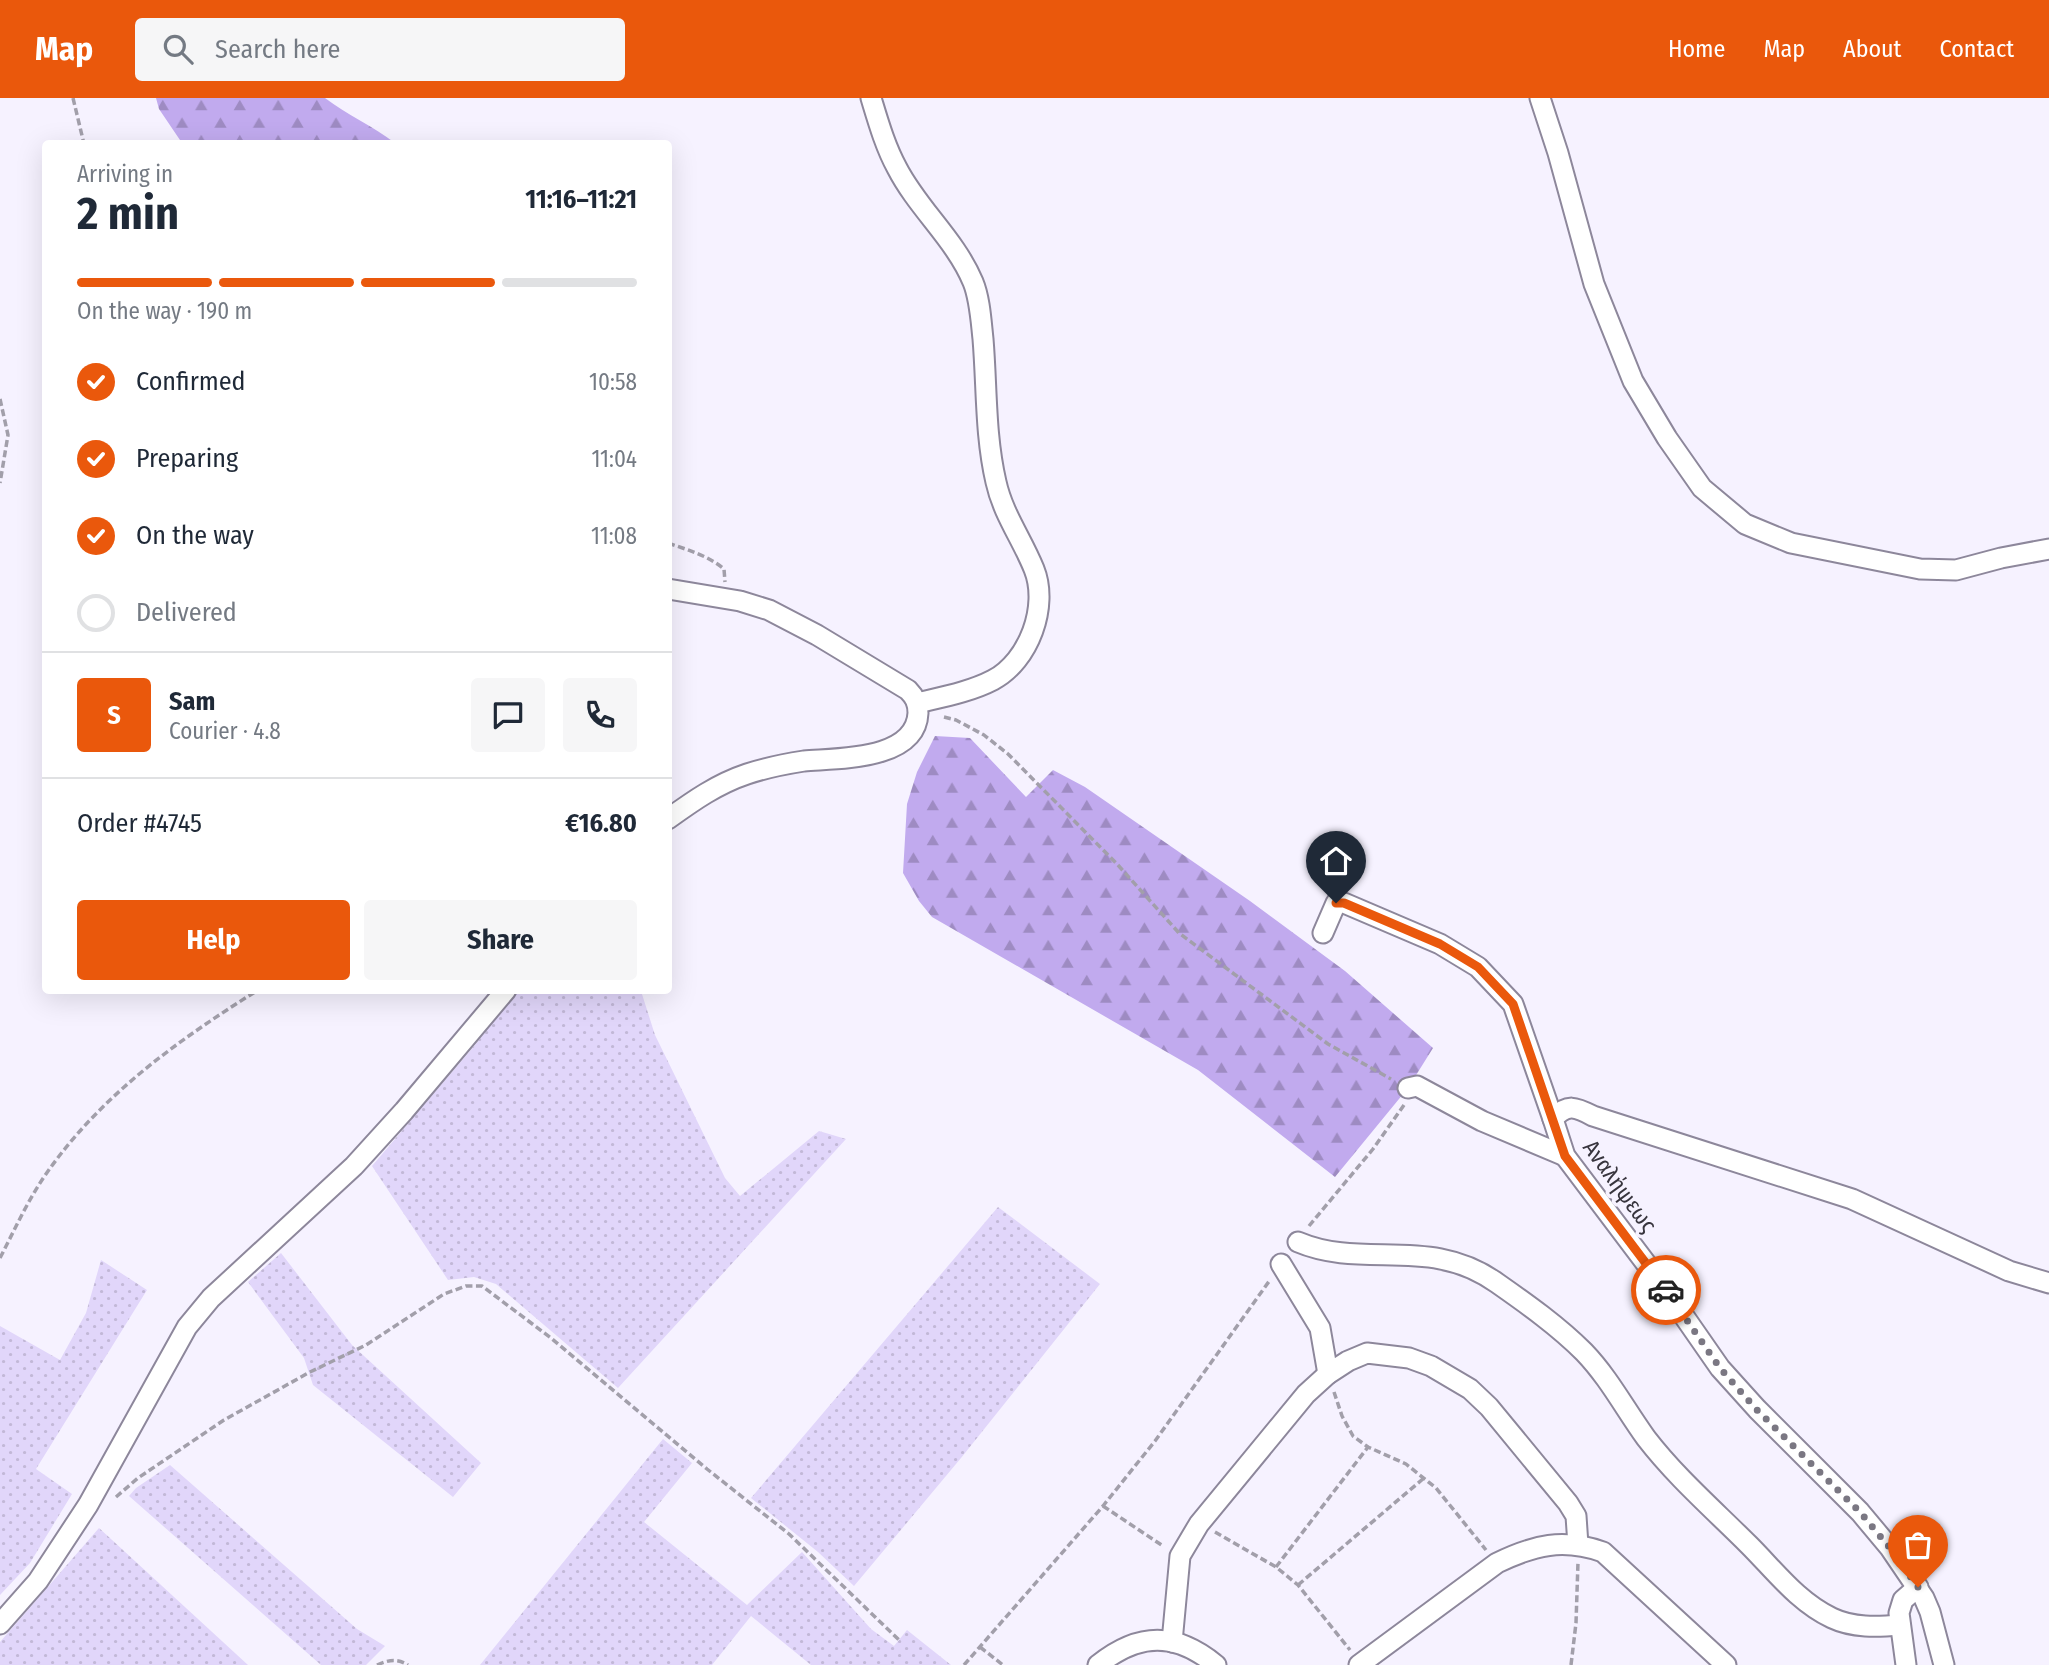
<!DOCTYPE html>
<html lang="en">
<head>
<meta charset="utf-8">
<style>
	:root { --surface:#fff; --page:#f6f6f7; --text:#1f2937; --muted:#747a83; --line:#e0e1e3; --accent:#ea580c }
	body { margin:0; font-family:"Fira Sans Condensed",sans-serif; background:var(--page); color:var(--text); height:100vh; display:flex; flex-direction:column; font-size:26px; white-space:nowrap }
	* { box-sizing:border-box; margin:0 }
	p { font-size:23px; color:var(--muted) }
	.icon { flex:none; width:38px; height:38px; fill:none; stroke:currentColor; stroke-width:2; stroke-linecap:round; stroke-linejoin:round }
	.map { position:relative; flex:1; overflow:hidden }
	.details { position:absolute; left:42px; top:42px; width:630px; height:854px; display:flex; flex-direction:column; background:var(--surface); border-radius:7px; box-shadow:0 7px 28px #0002 }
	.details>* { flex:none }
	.pin { position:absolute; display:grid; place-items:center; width:60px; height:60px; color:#fff; margin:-72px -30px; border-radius:50% 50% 50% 0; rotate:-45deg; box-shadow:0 0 7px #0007 }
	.pin .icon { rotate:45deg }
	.courier { position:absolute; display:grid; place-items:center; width:70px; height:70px; margin:-35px; border:5px solid #ea580c; border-radius:50%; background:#fff; color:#222; box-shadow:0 2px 9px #0007 }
	.headline em { font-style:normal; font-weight:700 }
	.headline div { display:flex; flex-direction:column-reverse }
	.headline { display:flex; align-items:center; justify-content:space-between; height:119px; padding:0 35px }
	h1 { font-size:46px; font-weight:700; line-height:52px }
	.bar { display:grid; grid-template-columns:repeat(4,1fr); gap:10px 7px; align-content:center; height:84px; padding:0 35px }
	.bar i { height:9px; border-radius:5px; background:var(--line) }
	.bar .on { background:var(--accent) }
	.bar p { grid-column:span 4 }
	.line { display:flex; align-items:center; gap:18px; padding:0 35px; border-top:2px solid var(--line) }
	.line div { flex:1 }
	.round { display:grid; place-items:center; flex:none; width:74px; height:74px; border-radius:7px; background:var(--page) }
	ol { padding:0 35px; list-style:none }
	li { display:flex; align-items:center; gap:21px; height:77px }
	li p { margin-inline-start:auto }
	li .icon { padding:7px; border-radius:50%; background:var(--accent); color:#fff; stroke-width:4 }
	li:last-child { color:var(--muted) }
	li i { width:38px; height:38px; border:4px solid var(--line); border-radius:50% }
	.action { display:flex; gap:14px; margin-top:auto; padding:14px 35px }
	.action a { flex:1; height:80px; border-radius:7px; background:var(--accent); color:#fff; font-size:28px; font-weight:700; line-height:80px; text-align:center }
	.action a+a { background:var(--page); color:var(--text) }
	header { display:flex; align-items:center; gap:42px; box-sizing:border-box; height:98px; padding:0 35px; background:var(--accent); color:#fff }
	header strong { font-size:33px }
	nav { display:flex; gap:38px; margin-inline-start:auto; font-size:24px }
	.search { width:490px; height:63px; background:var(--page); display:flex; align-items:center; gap:18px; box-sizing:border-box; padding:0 24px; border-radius:7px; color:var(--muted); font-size:26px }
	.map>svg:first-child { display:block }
	.grass { fill:url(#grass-dots) }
	.forest { fill:url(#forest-firs) }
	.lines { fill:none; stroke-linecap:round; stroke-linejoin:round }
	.street-casing { stroke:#8d879b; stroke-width:23 }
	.path { stroke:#a29faa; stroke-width:3.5; stroke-dasharray:7 3.5; stroke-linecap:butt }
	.street { stroke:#fff; stroke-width:19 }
	.done { stroke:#7a7782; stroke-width:7; stroke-dasharray:0 12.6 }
	.route { stroke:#ea580c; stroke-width:9 }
	.labels { text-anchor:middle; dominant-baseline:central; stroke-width:7; stroke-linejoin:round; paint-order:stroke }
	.street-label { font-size:23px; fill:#38353e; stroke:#f6f2ff }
</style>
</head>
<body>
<header>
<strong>Map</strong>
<div class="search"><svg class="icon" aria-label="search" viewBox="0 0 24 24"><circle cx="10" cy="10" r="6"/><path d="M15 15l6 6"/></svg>Search here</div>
<nav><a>Home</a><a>Map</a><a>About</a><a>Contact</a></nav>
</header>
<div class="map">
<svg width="2049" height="1567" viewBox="0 0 2049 1567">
	<defs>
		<pattern id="grass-dots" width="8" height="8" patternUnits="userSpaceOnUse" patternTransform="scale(1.75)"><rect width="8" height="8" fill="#e1d6fa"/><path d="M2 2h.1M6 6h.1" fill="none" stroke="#c2b8d7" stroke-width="1.8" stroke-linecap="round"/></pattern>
		<pattern id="forest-firs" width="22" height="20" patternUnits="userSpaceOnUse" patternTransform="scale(1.75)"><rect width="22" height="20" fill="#c1aaee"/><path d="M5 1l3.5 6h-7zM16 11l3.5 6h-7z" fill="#9e8bc2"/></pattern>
	</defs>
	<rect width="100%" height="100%" fill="#f6f2ff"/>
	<g class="grass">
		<path d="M518,893H641L655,937L725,1080L740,1098L819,1033L846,1041L618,1290L496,1186L474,1179L448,1182L372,1068L475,947Z"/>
		<path d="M998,1109L1100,1186L961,1360L854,1488L818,1454L751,1400Z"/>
		<path d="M281,1155L352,1247L481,1365L453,1399L313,1287L304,1260L248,1184Z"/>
		<path d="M101,1162L147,1192L36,1371L72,1396L30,1465L0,1497V1228L60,1262L86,1215Z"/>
		<path d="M663,1341L692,1365L644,1424L747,1507L802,1454L871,1531L894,1548L907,1532L951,1567H811L751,1518L712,1567H480Z"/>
		<path d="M170,1367L357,1531L385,1548L366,1567H321L129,1398L136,1390Z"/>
		<path d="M99,1430L248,1567H0V1544Z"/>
	</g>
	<g class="forest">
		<path d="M156,0H325C347,17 373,28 395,45H182L159,11Z"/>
		<path d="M935,638L970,640L1026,699L1053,672L1085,689L1250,803L1345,873L1433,950L1408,990L1335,1079L1198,972L932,819L919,803L903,775L907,706L917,674Z"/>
	</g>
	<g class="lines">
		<g class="street-casing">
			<g id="street">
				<path d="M871,0C878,23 885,48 897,70C918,111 955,141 973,184C980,201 981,223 983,241C987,289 985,337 996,384C1003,416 1022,441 1034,471C1049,508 1029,563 993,582C970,594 942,599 917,605"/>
				<path d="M1540,0L1558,55L1594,186L1633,283L1667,340L1702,390L1745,426L1791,445L1920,471L1956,472L2001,460L2049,451"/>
				<path d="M668,491L740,503L769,512L817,537L908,592C915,599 918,605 918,615C916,663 836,660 804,663C785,666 765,670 747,676C717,686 693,703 668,721"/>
				<path d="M1323,835L1336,805H1344L1440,846L1478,869L1513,906L1553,1021"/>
				<path d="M1408,990L1417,988L1482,1023L1565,1058"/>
				<path d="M1298,1144C1364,1172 1430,1137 1497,1185C1527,1206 1558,1228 1584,1254C1609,1280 1625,1311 1646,1340C1676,1379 1714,1412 1749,1447C1775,1473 1798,1504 1832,1520C1853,1530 1877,1529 1900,1527"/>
				<path d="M1281,1166L1320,1230L1328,1276"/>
				<path d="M0,1526L38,1483L88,1407L187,1229L211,1200L354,1068L404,1013L506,892"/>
				<path d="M1172,1544L1180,1458L1199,1426L1306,1296L1328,1276L1348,1263L1367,1255L1409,1260L1431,1268L1470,1291L1489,1309L1568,1405L1576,1418L1578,1447"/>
				<path d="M1098,1567C1139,1534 1176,1534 1216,1567"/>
				<path d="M1359,1567L1497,1465C1534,1447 1563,1440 1603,1454L1726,1567"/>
				<path d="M1906,1567L1899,1515L1903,1502L1918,1489"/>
				<path d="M1944,1567L1930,1514L1924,1500L1890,1450L1860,1414L1757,1311L1720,1270L1663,1188L1565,1058L1553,1021C1567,1005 1576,1009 1593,1018L1852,1101L2009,1173L2049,1185"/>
			</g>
		</g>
		<g class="path">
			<path d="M73,0L84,46"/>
			<path d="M0,301L8,337L0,385"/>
			<path d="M668,445C688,452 709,458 724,471L725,484"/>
			<path d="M944,619L956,622L984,637L1008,656L1117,766L1179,835L1328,946L1391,981"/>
			<path d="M1309,1128L1373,1051L1404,1007"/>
			<path d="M0,1160C15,1131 28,1102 46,1076C101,997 177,943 258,892"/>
			<path d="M1334,1294L1342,1318L1353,1338L1368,1349L1406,1366L1436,1390L1486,1452"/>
			<path d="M116,1399L138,1380L224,1322L310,1274L366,1247L444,1196L466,1188H482L551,1240L707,1371L789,1436L899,1542"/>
			<path d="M1103,1408L1163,1448"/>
			<path d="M1215,1434L1276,1469L1298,1487L1350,1552"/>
			<path d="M1276,1469L1368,1349"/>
			<path d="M1298,1487L1424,1380"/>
			<path d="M980,1549L1003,1567"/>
			<path d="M377,1567C388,1562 397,1560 408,1567"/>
			<path d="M964,1567L1103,1408L1155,1343L1270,1182"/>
			<path d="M1571,1567L1576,1525L1578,1464"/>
		</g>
		<use href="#street" class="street"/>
	</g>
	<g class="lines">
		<path class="done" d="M1666,1192L1720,1270L1756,1311L1860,1414L1890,1450L1918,1489"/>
		<path class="route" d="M1336,805H1344L1440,846L1478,869L1513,906L1565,1058L1666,1192"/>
	</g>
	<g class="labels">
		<g class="street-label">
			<text transform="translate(1620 1088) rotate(54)">Αναλήψεως</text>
		</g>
	</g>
</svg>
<div class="pin" style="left:1918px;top:1489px;background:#ea580c"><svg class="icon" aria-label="bag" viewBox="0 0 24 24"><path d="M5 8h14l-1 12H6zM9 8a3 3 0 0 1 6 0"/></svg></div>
<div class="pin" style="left:1336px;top:805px;background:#1f2937"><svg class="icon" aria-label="home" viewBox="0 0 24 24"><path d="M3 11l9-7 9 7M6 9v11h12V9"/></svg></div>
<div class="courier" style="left:1666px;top:1192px"><svg class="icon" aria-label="car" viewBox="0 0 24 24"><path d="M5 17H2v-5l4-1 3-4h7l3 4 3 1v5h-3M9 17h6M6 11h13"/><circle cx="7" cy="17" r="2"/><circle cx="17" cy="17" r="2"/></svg></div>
<section class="details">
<div class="headline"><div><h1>2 min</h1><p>Arriving in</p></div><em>11:16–11:21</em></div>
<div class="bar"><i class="on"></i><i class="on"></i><i class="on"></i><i></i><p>On the way · 190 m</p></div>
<ol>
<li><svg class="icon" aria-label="check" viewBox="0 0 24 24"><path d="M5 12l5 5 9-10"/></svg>Confirmed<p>10:58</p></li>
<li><svg class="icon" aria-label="check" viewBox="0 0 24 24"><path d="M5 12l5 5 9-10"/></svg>Preparing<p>11:04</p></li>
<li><svg class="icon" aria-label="check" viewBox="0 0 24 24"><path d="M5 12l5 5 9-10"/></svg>On the way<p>11:08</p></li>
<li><i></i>Delivered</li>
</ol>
<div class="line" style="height:126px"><b class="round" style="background:var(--accent);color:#fff">S</b><div><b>Sam</b><p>Courier · 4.8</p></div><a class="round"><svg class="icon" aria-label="chat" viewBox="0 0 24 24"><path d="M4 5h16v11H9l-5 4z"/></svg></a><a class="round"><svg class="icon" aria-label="phone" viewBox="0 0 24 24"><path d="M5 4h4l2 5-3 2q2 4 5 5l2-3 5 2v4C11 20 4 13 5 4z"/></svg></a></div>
<div class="line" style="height:91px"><div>Order #4745</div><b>€16.80</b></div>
<div class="action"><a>Help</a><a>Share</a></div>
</section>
</div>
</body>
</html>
